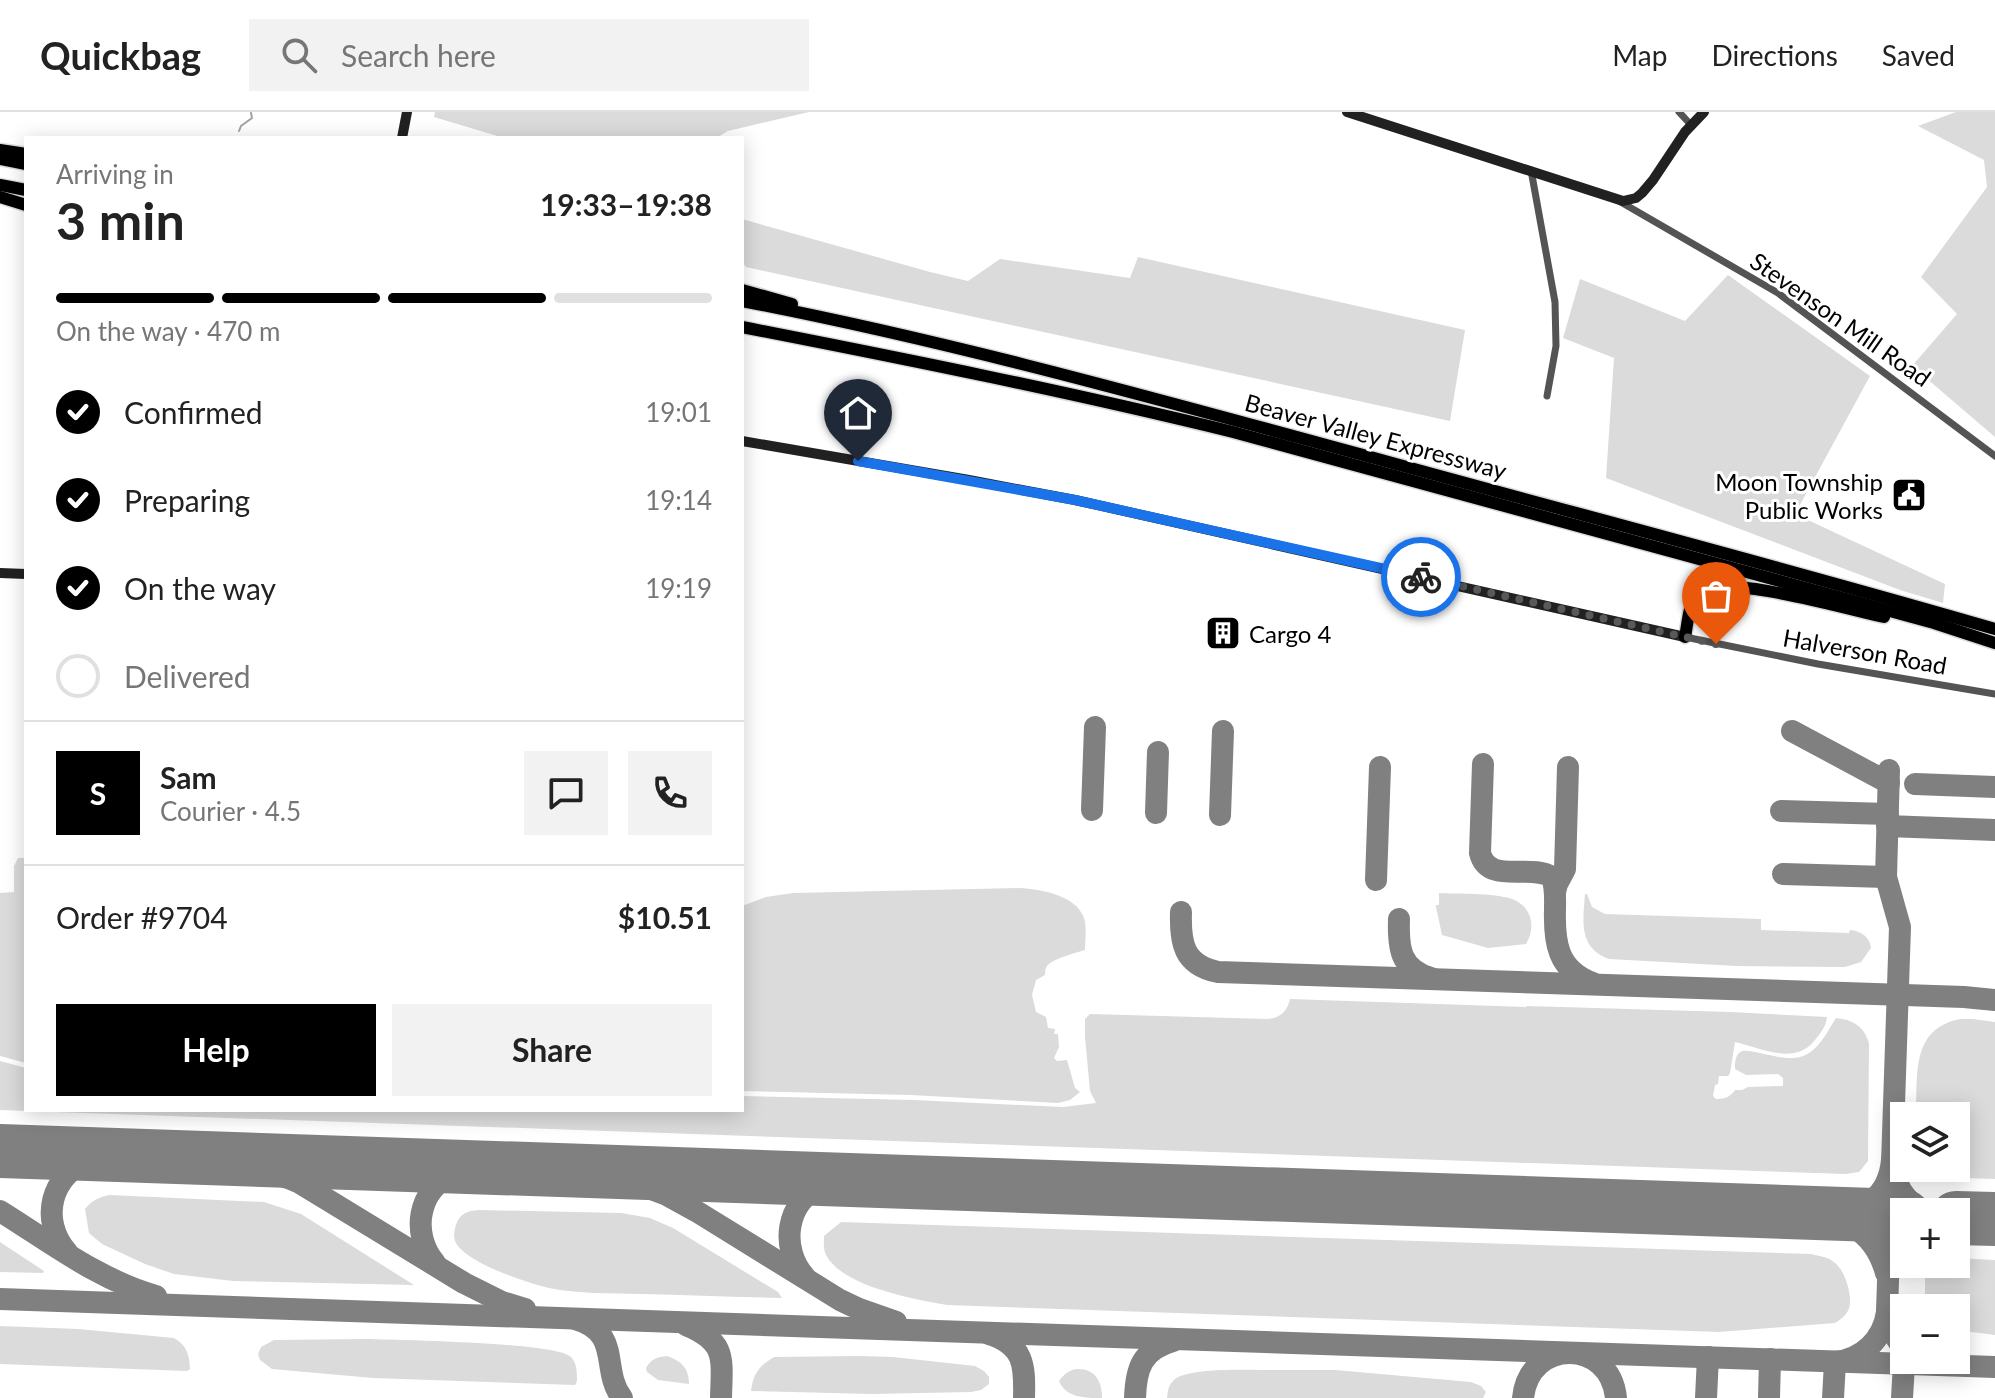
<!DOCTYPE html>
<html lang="en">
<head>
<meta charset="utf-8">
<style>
	:root { --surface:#fff; --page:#f2f2f2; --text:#222; --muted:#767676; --line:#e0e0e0; --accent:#000 }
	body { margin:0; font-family:Lato,sans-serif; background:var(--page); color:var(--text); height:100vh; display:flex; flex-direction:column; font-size:30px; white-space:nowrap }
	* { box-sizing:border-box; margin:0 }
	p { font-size:26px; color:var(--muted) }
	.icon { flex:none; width:44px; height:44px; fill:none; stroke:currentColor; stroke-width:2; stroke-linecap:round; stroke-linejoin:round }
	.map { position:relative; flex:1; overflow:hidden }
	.drawer { position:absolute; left:24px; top:24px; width:720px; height:976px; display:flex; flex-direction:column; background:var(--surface); border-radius:0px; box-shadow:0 4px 20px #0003 }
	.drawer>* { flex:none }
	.controls { position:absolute; left:1890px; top:990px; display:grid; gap:16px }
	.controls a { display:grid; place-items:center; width:80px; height:80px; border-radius:0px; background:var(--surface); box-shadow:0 4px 20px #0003; font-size:40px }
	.pin { position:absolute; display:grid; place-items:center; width:68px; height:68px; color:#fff; margin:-82px -34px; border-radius:50% 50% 50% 0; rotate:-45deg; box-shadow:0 0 8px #0007 }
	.pin .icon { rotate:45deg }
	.courier { position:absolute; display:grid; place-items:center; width:80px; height:80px; margin:-40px; border:6px solid #1a73e8; border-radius:50%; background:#fff; color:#222; box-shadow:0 2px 10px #0007 }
	.summary em { font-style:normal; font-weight:700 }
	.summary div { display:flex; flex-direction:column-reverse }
	.summary { display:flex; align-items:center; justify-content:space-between; height:136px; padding:0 32px }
	h1 { font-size:52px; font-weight:700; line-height:60px }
	.bar { display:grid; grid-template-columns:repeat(4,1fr); gap:12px 8px; align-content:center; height:96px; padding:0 32px }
	.bar i { height:10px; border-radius:6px; background:var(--line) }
	.bar .on { background:var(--accent) }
	.bar p { grid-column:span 4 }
	.line { display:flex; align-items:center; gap:20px; padding:0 32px; border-top:2px solid var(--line) }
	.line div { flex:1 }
	.round { display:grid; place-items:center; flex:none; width:84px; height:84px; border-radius:0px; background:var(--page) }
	ol { padding:0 32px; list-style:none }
	li { display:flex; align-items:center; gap:24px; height:88px }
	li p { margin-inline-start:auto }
	li .icon { padding:8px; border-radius:50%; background:var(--accent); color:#fff; stroke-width:4 }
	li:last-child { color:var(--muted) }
	li i { width:44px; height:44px; border:4px solid var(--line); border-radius:50% }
	.primary-button { display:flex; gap:16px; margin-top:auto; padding:16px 32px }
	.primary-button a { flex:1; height:92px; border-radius:0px; background:var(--accent); color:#fff; font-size:32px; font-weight:700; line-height:92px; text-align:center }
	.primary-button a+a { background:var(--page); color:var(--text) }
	header { display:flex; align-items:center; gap:48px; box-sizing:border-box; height:112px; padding:0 40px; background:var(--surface); border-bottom:2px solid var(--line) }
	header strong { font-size:38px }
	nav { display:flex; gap:44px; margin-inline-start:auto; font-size:28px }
	.search { width:560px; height:72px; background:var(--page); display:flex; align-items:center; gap:20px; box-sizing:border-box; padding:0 28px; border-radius:0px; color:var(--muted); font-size:30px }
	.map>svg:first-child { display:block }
	.green { fill:#dbdbdb }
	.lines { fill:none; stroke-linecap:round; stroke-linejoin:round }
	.stream { stroke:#a2a2a2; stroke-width:2 }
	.taxiway { stroke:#808080; stroke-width:22 }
	.runway { stroke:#808080; stroke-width:54 }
	.highway-casing { stroke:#dbdbdb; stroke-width:15 }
	.street { stroke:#545454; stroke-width:7 }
	.secondary { stroke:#212121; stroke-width:10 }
	.highway { stroke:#000; stroke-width:12 }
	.done { stroke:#595959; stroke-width:8; stroke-dasharray:0 14.4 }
	.route { stroke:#1a73e8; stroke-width:10 }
	.labels { text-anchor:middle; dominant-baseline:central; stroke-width:6; stroke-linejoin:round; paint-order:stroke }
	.street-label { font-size:24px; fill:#000; stroke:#fff }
	.poi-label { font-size:24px; fill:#000; stroke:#fff; text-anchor:end }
</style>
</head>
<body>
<header>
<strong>Quickbag</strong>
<div class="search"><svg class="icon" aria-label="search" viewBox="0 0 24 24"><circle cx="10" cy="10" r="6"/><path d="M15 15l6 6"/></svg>Search here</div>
<nav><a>Map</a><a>Directions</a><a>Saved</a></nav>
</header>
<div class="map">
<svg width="1995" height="1286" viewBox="0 0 1995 1286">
	<rect width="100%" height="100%" fill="#fff"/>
	<g class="green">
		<path d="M435,0H809L728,19L716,26H504L434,5Z"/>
		<path d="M1956,0H1995V325L1912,254L1957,202L1921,165L1987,75L1984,48L1918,14Z"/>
		<path d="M742,107L930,160L968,169L1000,147L1130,166L1138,145L1465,218L1450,309L746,155L742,150Z"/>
		<path d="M1728,163L1870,264L1795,402L1945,472L1943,491L1900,478L1606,366L1614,246L1563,226L1580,167L1685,209Z"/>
		<path d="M18,746H26V951L0,944V781L14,780V754Z"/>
		<path d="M1022,776C1042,778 1076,783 1084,806C1087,816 1085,828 1085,838C1076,841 1049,847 1046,856C1045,858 1045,861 1045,863L1036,868L1032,883L1036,900L1046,905L1048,916L1055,917L1054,922H1058L1059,935L1054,946L1057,949L1067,948L1075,976L1080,980L1070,988L1058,991L910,983L742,979V794L766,785L793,781Z"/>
		<path d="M1439,781C1459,782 1490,781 1509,786C1531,792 1537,814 1526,832L1488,836L1442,823L1436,795V793H1439Z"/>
		<path d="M1585,782H1587L1592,795L1605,802L1761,807V818L1849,821L1850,818C1861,819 1870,825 1871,836L1861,850L1845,855L1737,854L1609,847C1578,836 1583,809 1585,782Z"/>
		<path d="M1290,887L1526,895L1527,894L1730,900L1827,905C1826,914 1821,921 1815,928C1795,954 1761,936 1735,930L1730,961L1728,964H1719L1718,972L1715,973L1713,984L1716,987C1725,987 1730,985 1735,978H1742L1748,975L1783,974V966L1778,962L1746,963L1735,957C1735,951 1735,944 1740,940C1749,934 1784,952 1803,944C1819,938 1827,920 1836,906C1853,908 1864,914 1869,931L1868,1049L1859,1060L1846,1062L0,998V949L26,956V998H742V984L914,988L1063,995L1096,991L1090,979L1085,925V907L1090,902L1267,907C1280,906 1287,900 1290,887Z"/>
		<path d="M1960,907H1973L1995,910V1067L1932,1065L1927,1063L1920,1056H1956V1004H1916C1918,964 1910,917 1960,907Z"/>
		<path d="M110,1083L264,1090L301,1102L414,1173L233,1169L174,1162L145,1152L102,1132L89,1121L85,1097C92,1088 99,1085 110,1083Z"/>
		<path d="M479,1098L621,1101L650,1106L673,1116L778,1180L782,1186C735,1185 688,1183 641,1182C610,1181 578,1182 549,1176C527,1171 467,1151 456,1131C453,1126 454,1119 456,1113C460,1101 467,1099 479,1098Z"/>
		<path d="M841,1110L1811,1142C1819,1144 1829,1145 1835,1151C1845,1159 1851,1180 1850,1192C1849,1201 1842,1207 1835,1211L1719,1220L947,1193C914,1187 843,1175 826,1143C823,1137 824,1130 824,1124Z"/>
		<path d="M0,1130L44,1159L43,1161L0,1160Z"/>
		<path d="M1956,1146L1995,1148V1223L1956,1218V1196H1925V1160L1929,1152H1956Z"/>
		<path d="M0,1214L78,1217L174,1226C187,1234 189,1242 190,1257L187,1259L0,1252Z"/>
		<path d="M366,1227C396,1228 556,1230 571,1245C577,1251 577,1261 577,1269L575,1273L373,1266L272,1257L260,1248L258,1242L261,1235L274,1228Z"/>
		<path d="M667,1244C682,1249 689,1257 689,1272L658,1268L647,1260L646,1256C651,1247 657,1245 667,1244Z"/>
		<path d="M859,1244L893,1245L975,1254L984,1259L989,1265V1272L981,1278L971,1280L872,1282L751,1279C753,1262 759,1254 774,1245Z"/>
		<path d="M1076,1257C1095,1256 1102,1269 1102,1286C1085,1286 1066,1286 1059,1269C1064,1262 1068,1259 1076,1257Z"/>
		<path d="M1271,1258H1335L1471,1270L1481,1274L1486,1280L1483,1286H1167C1168,1279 1168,1273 1174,1268C1187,1255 1250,1258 1271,1258Z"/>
	</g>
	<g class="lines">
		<path class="stream" d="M239,19L241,14L252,6L251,1"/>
		<g class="taxiway">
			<path d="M1792,619L1889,671"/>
			<path d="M1483,652L1480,741C1488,773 1530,751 1552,765C1556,776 1555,786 1555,797C1554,830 1557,858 1593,871"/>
			<path d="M1889,658L1886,765L1900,815L1887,1199L1891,1218L1904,1238"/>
			<path d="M1915,672L1995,675"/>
			<path d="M1092,698L1095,615"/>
			<path d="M1781,699L1888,702"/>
			<path d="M1156,701L1158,640"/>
			<path d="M1220,703L1223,619"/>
			<path d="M1887,714L1995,718"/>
			<path d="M1783,762L1886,765"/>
			<path d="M1376,768L1380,655"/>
			<path d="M1555,780L1557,772L1565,757L1568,655"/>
			<path d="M1181,800C1180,830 1183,853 1218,860L1964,885L1995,888"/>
			<path d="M1399,807C1398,836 1400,857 1431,866"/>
			<path d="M181,1045C222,1050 262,1054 300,1071L464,1171L502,1190L525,1197"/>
			<path d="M0,1046L177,1045"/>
			<path d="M540,1058L614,1066L638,1072L667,1083L696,1099L840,1188L859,1197L896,1210"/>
			<path d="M0,1099C50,1130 99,1168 156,1184"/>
			<path d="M1798,1100C1841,1106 1873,1114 1886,1161"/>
			<path d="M1828,1101C1863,1098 1888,1088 1892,1048C1894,1072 1904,1089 1925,1100"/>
			<path d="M1956,1107L1965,1106"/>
			<path d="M67,1140C39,1108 51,1062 90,1048"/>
			<path d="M435,1151C411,1123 417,1077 454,1062C469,1056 487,1057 503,1056"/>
			<path d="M805,1165C780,1137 785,1090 822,1074C838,1068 857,1069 873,1069"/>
			<path d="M0,1187L1995,1255"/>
			<path d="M575,1207C623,1221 600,1257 622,1286"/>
			<path d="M686,1213C727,1230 722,1246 721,1286"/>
			<path d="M989,1222C1024,1233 1025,1253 1024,1286"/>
			<path d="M1135,1286C1136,1256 1142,1238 1173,1229"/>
			<path d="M1523,1286C1529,1226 1610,1226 1616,1286"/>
			<path d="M1706,1286L1708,1245"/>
			<path d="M1769,1286L1770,1247"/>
			<path d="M1833,1286L1835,1250C1862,1247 1883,1228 1887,1200"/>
			<path d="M1902,1286L1904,1252"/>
		</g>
		<g class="runway">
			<path d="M0,1039L1904,1104"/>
			<path d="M1956,1106L1995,1107"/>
		</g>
		<g class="highway-casing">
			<g id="highway">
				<path d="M0,38L26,42"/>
				<path d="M0,47L26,52"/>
				<path d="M0,73L26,78"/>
				<path d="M0,85L26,93"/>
				<path d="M742,178L792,192"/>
				<path d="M742,189C955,230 1164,289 1374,346C1581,403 1789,457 1995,517"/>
				<path d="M742,215C906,247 1070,280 1233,320L1934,511L1995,531"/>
				<path d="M1685,525C1688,511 1688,488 1701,479C1725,462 1851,498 1884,505"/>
			</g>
		</g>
		<g class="street">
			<path d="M1679,0L1691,13"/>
			<path d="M1531,58L1555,190L1556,234L1547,284"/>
			<path d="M1619,89L1778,181L1995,344"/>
			<path d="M1685,525L1818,552L1995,582"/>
		</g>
		<g class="secondary">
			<path d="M1347,0L1623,89L1636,86L1642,81L1653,68L1685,20L1704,0"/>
			<path d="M402,26L407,0"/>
			<path d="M742,329L969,368L1075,388L1685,525"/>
			<path d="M0,461L26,462"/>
		</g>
		<use href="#highway" class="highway"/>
	</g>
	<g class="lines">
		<path class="done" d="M1421,465L1716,532"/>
		<path class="route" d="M858,349L1075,388L1421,465"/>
	</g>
	<defs>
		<g id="civic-square" transform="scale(1.8)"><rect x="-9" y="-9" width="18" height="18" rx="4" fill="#000" stroke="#fff"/><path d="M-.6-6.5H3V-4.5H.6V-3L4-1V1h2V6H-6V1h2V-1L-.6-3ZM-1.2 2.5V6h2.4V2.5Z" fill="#fff"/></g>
		<g id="building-square" transform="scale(1.8)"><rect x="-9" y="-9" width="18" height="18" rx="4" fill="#000" stroke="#fff"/><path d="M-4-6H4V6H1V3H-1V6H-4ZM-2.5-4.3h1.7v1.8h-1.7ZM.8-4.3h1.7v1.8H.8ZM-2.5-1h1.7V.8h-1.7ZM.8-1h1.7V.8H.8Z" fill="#fff"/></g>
	</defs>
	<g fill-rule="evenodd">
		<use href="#civic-square" x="1909" y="383"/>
		<use href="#building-square" x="1223" y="521"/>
	</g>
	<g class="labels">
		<g class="street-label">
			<text transform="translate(1841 207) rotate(35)">Stevenson Mill Road</text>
			<text transform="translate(1376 324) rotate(15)">Beaver Valley Expressway</text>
			<text transform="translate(1865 539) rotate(10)">Halverson Road</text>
		</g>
		<g class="poi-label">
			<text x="1883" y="369">Moon Township<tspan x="1883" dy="28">Public Works</tspan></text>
			<text x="1249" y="521" text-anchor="start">Cargo 4</text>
		</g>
	</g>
</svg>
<div class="controls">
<a><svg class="icon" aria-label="layers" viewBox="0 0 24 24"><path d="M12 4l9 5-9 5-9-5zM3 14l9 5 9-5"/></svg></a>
<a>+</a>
<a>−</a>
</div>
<div class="pin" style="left:1716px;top:532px;background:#ea580c"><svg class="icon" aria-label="bag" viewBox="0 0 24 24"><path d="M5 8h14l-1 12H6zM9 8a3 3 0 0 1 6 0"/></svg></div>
<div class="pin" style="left:858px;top:349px;background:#1f2937"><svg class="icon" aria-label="home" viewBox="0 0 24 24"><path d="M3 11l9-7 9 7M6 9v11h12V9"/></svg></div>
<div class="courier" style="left:1421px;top:465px"><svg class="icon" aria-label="bike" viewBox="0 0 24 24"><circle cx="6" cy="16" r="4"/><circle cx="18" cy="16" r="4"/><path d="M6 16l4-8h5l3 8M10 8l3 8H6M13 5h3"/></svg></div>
<section class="drawer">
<div class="summary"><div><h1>3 min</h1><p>Arriving in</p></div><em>19:33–19:38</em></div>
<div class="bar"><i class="on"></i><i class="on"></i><i class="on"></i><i></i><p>On the way · 470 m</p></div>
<ol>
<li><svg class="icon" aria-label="check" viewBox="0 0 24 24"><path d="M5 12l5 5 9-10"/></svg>Confirmed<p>19:01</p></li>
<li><svg class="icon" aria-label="check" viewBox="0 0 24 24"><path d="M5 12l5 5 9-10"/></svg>Preparing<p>19:14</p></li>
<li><svg class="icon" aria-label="check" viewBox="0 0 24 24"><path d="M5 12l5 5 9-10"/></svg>On the way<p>19:19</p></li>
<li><i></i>Delivered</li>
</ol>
<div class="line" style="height:144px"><b class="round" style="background:var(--accent);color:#fff">S</b><div><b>Sam</b><p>Courier · 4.5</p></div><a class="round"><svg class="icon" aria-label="chat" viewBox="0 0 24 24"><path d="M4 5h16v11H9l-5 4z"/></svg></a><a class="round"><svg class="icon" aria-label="phone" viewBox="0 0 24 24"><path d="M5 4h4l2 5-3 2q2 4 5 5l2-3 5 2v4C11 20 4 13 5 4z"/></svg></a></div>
<div class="line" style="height:104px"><div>Order #9704</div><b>$10.51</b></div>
<div class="primary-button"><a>Help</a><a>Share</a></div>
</section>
</div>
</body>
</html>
